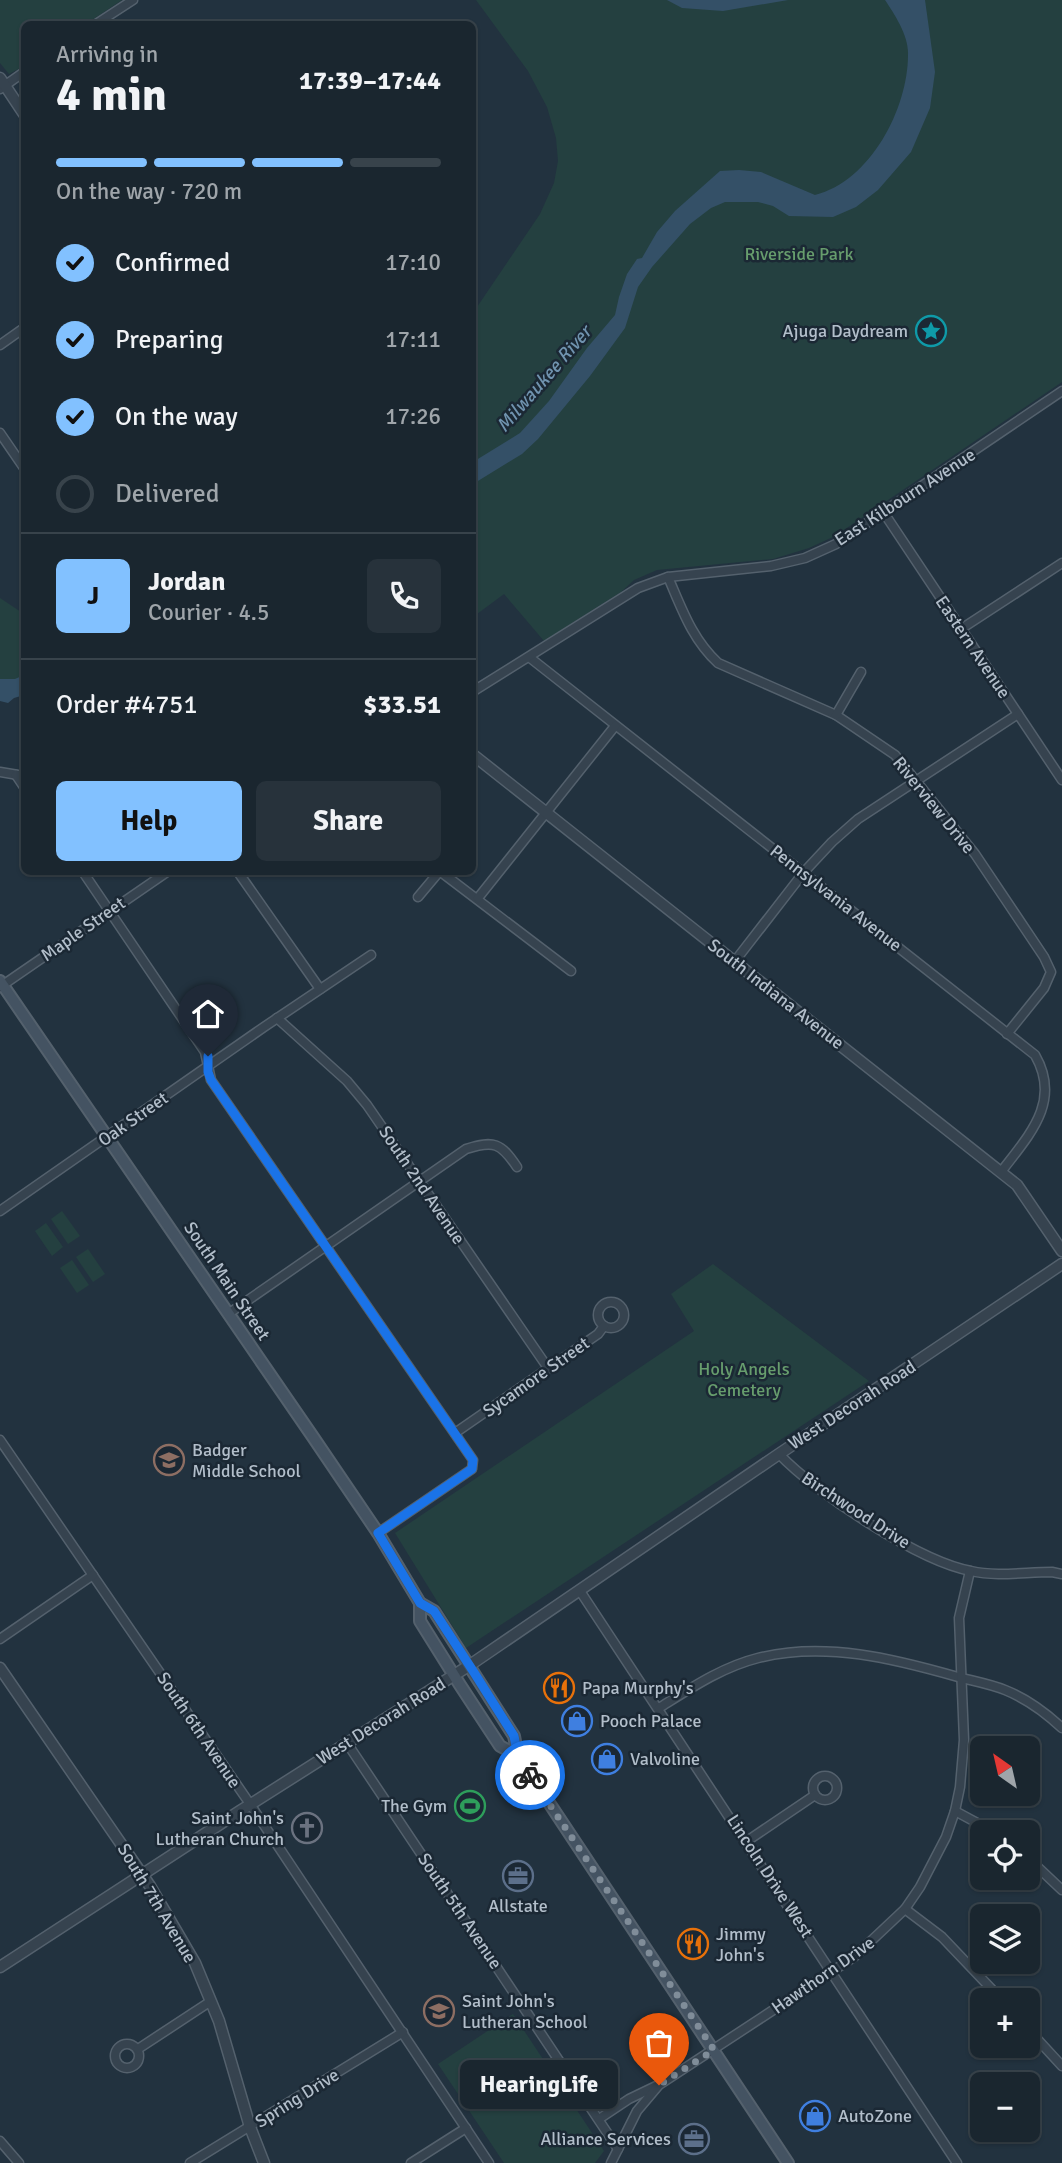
<!DOCTYPE html>
<html lang="en">
<head>
<meta charset="utf-8">
<style>
	:root { --surface:#1a262f; --page:#27323b; --text:#f1f3f6; --muted:#9fa5aa; --line:#38434b; --accent:#82c1ff }
	body { margin:0; font-family:Signika,sans-serif; background:var(--page); color:var(--text); height:100vh; display:flex; flex-direction:column; font-size:26px; white-space:nowrap }
	* { box-sizing:border-box; margin:0 }
	p { font-size:23px; color:var(--muted) }
	.icon { flex:none; width:38px; height:38px; fill:none; stroke:currentColor; stroke-width:2; stroke-linecap:round; stroke-linejoin:round }
	.map { position:relative; flex:1; overflow:hidden }
	.side { position:absolute; left:21px; top:21px; width:455px; height:854px; display:flex; flex-direction:column; background:var(--surface); border-radius:10px; box-shadow:0 2px 5px #0004,0 0 0 2px var(--line) }
	.side>* { flex:none }
	.needle { width:46px; rotate:326deg }
	.controls { position:absolute; left:970px; top:1736px; display:grid; gap:14px }
	.controls a { display:grid; place-items:center; width:70px; height:70px; border-radius:10px; background:var(--surface); box-shadow:0 2px 5px #0004,0 0 0 2px var(--line); font-size:35px }
	.pin { position:absolute; display:grid; place-items:center; width:60px; height:60px; color:#fff; margin:-72px -30px; border-radius:50% 50% 50% 0; rotate:-45deg; box-shadow:0 0 7px #0007 }
	.pin .icon { rotate:45deg }
	.courier { position:absolute; display:grid; place-items:center; width:70px; height:70px; margin:-35px; border:5px solid #1a73e8; border-radius:50%; background:#fff; color:#222; box-shadow:0 2px 9px #0007 }
	.bubble { position:absolute; height:49px; border-radius:10px; background:var(--surface); box-shadow:0 2px 5px #0004,0 0 0 2px var(--line); font-size:23px; font-weight:700; line-height:49px; text-align:center }
	.summary em { font-style:normal; font-weight:700 }
	.summary div { display:flex; flex-direction:column-reverse }
	.summary { display:flex; align-items:center; justify-content:space-between; height:119px; padding:0 35px }
	h1 { font-size:46px; font-weight:700; line-height:52px }
	.bar { display:grid; grid-template-columns:repeat(4,1fr); gap:10px 7px; align-content:center; height:84px; padding:0 35px }
	.bar i { height:9px; border-radius:5px; background:var(--line) }
	.bar .active { background:var(--accent) }
	.bar p { grid-column:span 4 }
	.line { display:flex; align-items:center; gap:18px; padding:0 35px; border-top:2px solid var(--line) }
	.line div { flex:1 }
	.round { display:grid; place-items:center; flex:none; width:74px; height:74px; border-radius:10px; background:var(--page) }
	ol { padding:0 35px; list-style:none }
	li { display:flex; align-items:center; gap:21px; height:77px }
	li p { margin-inline-start:auto }
	li .icon { padding:7px; border-radius:50%; background:var(--accent); color:#111; stroke-width:4 }
	li:last-child { color:var(--muted) }
	li i { width:38px; height:38px; border:4px solid var(--line); border-radius:50% }
	.action { display:flex; gap:14px; margin-top:auto; padding:14px 35px }
	.action a { flex:1; height:80px; border-radius:10px; background:var(--accent); color:#111; font-size:28px; font-weight:700; line-height:80px; text-align:center }
	.action a+a { background:var(--page); color:var(--text) }
	.map>svg:first-child { display:block }
	.green { fill:#244040 }
	.water { fill:#345067 }
	.lines { fill:none; stroke-linecap:round; stroke-linejoin:round }
	.minor-casing { stroke:#54616d; stroke-width:11 }
	.tertiary-casing { stroke:#54616d; stroke-width:13 }
	.secondary-casing { stroke:#54616d; stroke-width:14 }
	.minor { stroke:#36434f; stroke-width:8 }
	.tertiary { stroke:#36434f; stroke-width:10 }
	.secondary { stroke:#445362; stroke-width:10 }
	.done { stroke:#808d99; stroke-width:7; stroke-dasharray:0 12.6 }
	.route { stroke:#1a73e8; stroke-width:9 }
	.labels { text-anchor:middle; dominant-baseline:central; stroke-width:5; stroke-linejoin:round; paint-order:stroke }
	.park-label { font-size:18px; fill:#679d6d; stroke:#1b2834 }
	.poi-label { font-size:18px; fill:#b2beca; stroke:#1b2834; text-anchor:start }
	.street-label { font-size:18px; fill:#b2beca; stroke:#1b2834 }
	.water-label { font-size:19px; font-style:italic; fill:#7093af; stroke:#1b2834 }
</style>
</head>
<body>
<div class="map">
<svg width="1062" height="2163" viewBox="0 0 1062 2163">
	<rect width="100%" height="100%" fill="#22323f"/>
	<g class="green">
		<path d="M0,0H122L86,24H24V66L9,74L0,63Z"/>
		<path d="M476,0H1062V382L835,536L809,548L773,559L657,570L634,580L621,592L544,641L504,594L473,617V313L540,214L554,183L558,161L556,138L547,107L528,71Z"/>
		<path d="M0,598L24,614V677L10,681L0,680Z"/>
		<path d="M62,1211L80,1236L68,1244L51,1219Z"/>
		<path d="M46,1223L63,1247L52,1256L35,1231Z"/>
		<path d="M88,1249L105,1274L93,1282L76,1257Z"/>
		<path d="M72,1260L89,1285L77,1293L60,1268Z"/>
		<path d="M713,1264L869,1381L466,1648L395,1533L694,1331L671,1294Z"/>
		<path d="M513,2014L604,2151L595,2163H504L438,2064Z"/>
	</g>
	<g class="water">
		<path d="M667,0H788L723,11L682,8Z"/>
		<path d="M885,0H925L935,72L930,108L911,152L878,190L856,207L833,217L789,216L773,206L758,202H725L711,208L690,224L652,267L638,287L625,328L590,376L538,439L522,454L473,484V462L520,433L549,401L587,348L615,315L619,297L627,274L637,259L642,258L657,232L675,211L720,171L739,170L761,172L815,195C871,181 908,108 908,55C909,36 895,15 885,0Z"/>
		<path d="M24,675V695L14,698L8,703L0,701V679H15Z"/>
	</g>
	<g class="lines">
		<g class="minor-casing">
			<g id="minor">
				<path d="M96,24L133,0"/>
				<path d="M0,89L24,72"/>
				<path d="M0,345L24,328"/>
				<path d="M0,433L24,468"/>
				<path d="M884,513L1062,780"/>
				<path d="M668,577C682,609 692,639 718,663L836,715L895,755L975,854L1044,957L1051,972L1044,988L1007,1034"/>
				<path d="M961,629L1062,563"/>
				<path d="M529,657L1035,1055C1062,1102 1029,1135 1001,1172"/>
				<path d="M472,692L638,588L668,577L771,566L805,558L836,544L1062,391"/>
				<path d="M836,715L861,672"/>
				<path d="M0,772L24,776"/>
				<path d="M16,775L24,787"/>
				<path d="M83,872L205,1052L211,1080L473,1460L472,1469L378,1533"/>
				<path d="M238,872L320,989"/>
				<path d="M441,872L571,971"/>
				<path d="M418,897L439,872"/>
				<path d="M478,898L615,726"/>
				<path d="M735,961L804,872L832,842L858,819L1018,714"/>
				<path d="M0,987L167,872"/>
				<path d="M277,1018L347,1081L367,1105L548,1368"/>
				<path d="M0,1211L264,1027L371,955"/>
				<circle cx="611" cy="1315" r="13"/>
				<path d="M228,1314L466,1149C494,1140 501,1143 517,1167"/>
				<path d="M455,1433L598,1334L604,1326"/>
				<path d="M0,1440L250,1804L489,2163"/>
				<path d="M779,1454C816,1493 918,1561 971,1571C997,1577 1025,1572 1052,1572L1062,1574"/>
				<path d="M580,1591L957,2163"/>
				<path d="M0,1639L93,1575"/>
				<path d="M659,1708C691,1688 722,1667 758,1658C825,1641 895,1659 958,1677C973,1681 990,1684 1005,1690C1025,1698 1046,1713 1062,1728"/>
				<path d="M347,1743L618,2149"/>
				<circle cx="825" cy="1788" r="12"/>
				<path d="M955,1811L994,1832"/>
				<path d="M747,1841L815,1795"/>
				<path d="M1027,1857L1062,1890"/>
				<path d="M905,1909L942,1937L1002,2000"/>
				<path d="M1027,2028L1062,2066"/>
				<circle cx="127" cy="2056" r="12"/>
				<path d="M138,2049L211,2001"/>
				<path d="M599,2119L629,2099L656,2086"/>
				<path d="M0,2141L19,2163"/>
				<path d="M190,2163L403,2032"/>
				<path d="M411,2163L466,2128"/>
				<path d="M611,2163L637,2111L659,2085L854,1957L905,1909L920,1887L946,1837L955,1811L960,1787L964,1740L959,1618L970,1571"/>
			</g>
		</g>
		<g class="tertiary-casing">
			<g id="tertiary">
				<path d="M0,78L24,114"/>
				<path d="M472,754L1017,1185L1062,1251"/>
				<path d="M0,1668L150,1886L195,1963L219,2021L250,2127L264,2163"/>
				<path d="M0,1967L240,1811L470,1665L779,1454L1062,1264"/>
			</g>
		</g>
		<g class="secondary-casing">
			<g id="secondary">
				<path d="M0,981L313,1437L378,1533L420,1603L434,1611L514,1736L518,1756L788,2163"/>
				<path d="M420,1603V1621L460,1685L500,1746L518,1756"/>
			</g>
		</g>
		<use href="#minor" class="minor"/>
		<use href="#tertiary" class="tertiary"/>
		<use href="#secondary" class="secondary"/>
	</g>
	<g class="lines">
		<path class="done" d="M530,1775L714,2050L659,2085"/>
		<path class="route" d="M208,1056V1072L211,1080L473,1460L472,1469L378,1533L420,1603L434,1611L475,1674L514,1736L518,1756L530,1775"/>
	</g>
	<defs>
		<g id="sight-ring" transform="scale(1.575)"><circle r="9.5" fill="#1b2834" stroke="#0f9aa8" stroke-width="1.5"/><path d="M0-6L1.8-2.2L6-1.7L2.9 1.2L3.7 5.4L0 3.3L-3.7 5.4L-2.9 1.2L-6-1.7L-1.8-2.2Z" fill="#0f9aa8"/></g>
		<g id="school-ring" transform="scale(1.575)"><circle r="9.5" fill="#1b2834" stroke="#8d6e63" stroke-width="1.5"/><path d="M0-5L7-2L0 1L-7-2ZM-4 1L0 2.5L4 1V4Q0 6-4 4Z" fill="#8d6e63"/></g>
		<g id="restaurant-ring" transform="scale(1.575)"><circle r="9.5" fill="#1b2834" stroke="#e8710a" stroke-width="1.5"/><path d="M-5-6h1v4h1v-4h1v4h1v-4h1v5L-1.5 .5V6h-2V.5L-5-1ZM5-6V6H3V1.5H1.5Q1.5-4 5-6Z" fill="#e8710a"/></g>
		<g id="shop-ring" transform="scale(1.575)"><circle r="9.5" fill="#1b2834" stroke="#3f7fe0" stroke-width="1.5"/><path d="M-5-2.5h2.3a2.7 3.5 0 0 1 5.4 0H5L5.5 6h-11ZM-1.5-2.5h3a1.5 2.3 0 0 0-3 0Z" fill="#3f7fe0"/></g>
		<g id="stadium-ring" transform="scale(1.575)"><circle r="9.5" fill="#1b2834" stroke="#2e9e5b" stroke-width="1.5"/><path d="M0-5a6.5 5 0 1 0 0 10a6.5 5 0 1 0 0-10ZM-3.5-1.8h7v3.6h-7Z" fill="#2e9e5b"/></g>
		<g id="church-ring" transform="scale(1.575)"><circle r="9.5" fill="#1b2834" stroke="#6b7280" stroke-width="1.5"/><path d="M-1.2-6h2.4v3.5h3.3v2.4h-3.3V6h-2.4V-.1h-3.3v-2.4h3.3Z" fill="#6b7280"/></g>
		<g id="office-ring" transform="scale(1.575)"><circle r="9.5" fill="#1b2834" stroke="#5c6f8a" stroke-width="1.5"/><path d="M-6-3h4V-5.5h4V-3h4V5H-6ZM-1-4.5V-3h2v-1.5ZM-6 0V1H6V0Z" fill="#5c6f8a"/></g>
	</defs>
	<g fill-rule="evenodd">
		<use href="#sight-ring" x="931" y="331"/>
		<use href="#school-ring" x="169" y="1460"/>
		<use href="#restaurant-ring" x="559" y="1688"/>
		<use href="#shop-ring" x="577" y="1721"/>
		<use href="#shop-ring" x="607" y="1759"/>
		<use href="#stadium-ring" x="470" y="1806"/>
		<use href="#church-ring" x="307" y="1828"/>
		<use href="#office-ring" x="518" y="1876"/>
		<use href="#restaurant-ring" x="693" y="1944"/>
		<use href="#school-ring" x="439" y="2011"/>
		<use href="#shop-ring" x="815" y="2116"/>
		<use href="#office-ring" x="694" y="2139"/>
	</g>
	<g class="labels">
		<g class="park-label">
			<text x="799" y="254">Riverside Park</text>
			<text x="744" y="1369">Holy Angels<tspan x="744" dy="21">Cemetery</tspan></text>
		</g>
		<g class="poi-label">
			<text x="908" y="331" text-anchor="end">Ajuga Daydream</text>
			<text x="192" y="1450">Badger<tspan x="192" dy="21">Middle School</tspan></text>
			<text x="582" y="1688">Papa Murphy's</text>
			<text x="600" y="1721">Pooch Palace</text>
			<text x="630" y="1759">Valvoline</text>
			<text x="447" y="1806" text-anchor="end">The Gym</text>
			<text x="284" y="1818" text-anchor="end">Saint John's<tspan x="284" dy="21">Lutheran Church</tspan></text>
			<text x="518" y="1906" text-anchor="middle">Allstate</text>
			<text x="716" y="1934">Jimmy<tspan x="716" dy="21">John's</tspan></text>
			<text x="462" y="2001">Saint John's<tspan x="462" dy="21">Lutheran School</tspan></text>
			<text x="838" y="2116">AutoZone</text>
			<text x="671" y="2139" text-anchor="end">Alliance Services</text>
		</g>
		<g class="street-label">
			<text transform="translate(905 497) rotate(-33)">East Kilbourn Avenue</text>
			<text transform="translate(973 647) rotate(56)">Eastern Avenue</text>
			<text transform="translate(934 805) rotate(51)">Riverview Drive</text>
			<text transform="translate(836 898) rotate(38)">Pennsylvania Avenue</text>
			<text transform="translate(83 929) rotate(-35)">Maple Street</text>
			<text transform="translate(776 994) rotate(38)">South Indiana Avenue</text>
			<text transform="translate(133 1119) rotate(-35)">Oak Street</text>
			<text transform="translate(422 1185) rotate(56)">South 2nd Avenue</text>
			<text transform="translate(227 1281) rotate(56)">South Main Street</text>
			<text transform="translate(536 1377) rotate(-35)">Sycamore Street</text>
			<text transform="translate(852 1405) rotate(-33)">West Decorah Road</text>
			<text transform="translate(856 1510) rotate(33)">Birchwood Drive</text>
			<text transform="translate(381 1721) rotate(-32)">West Decorah Road</text>
			<text transform="translate(199 1730) rotate(56)">South 6th Avenue</text>
			<text transform="translate(770 1876) rotate(57)">Lincoln Drive West</text>
			<text transform="translate(157 1903) rotate(59)">South 7th Avenue</text>
			<text transform="translate(460 1911) rotate(56)">South 5th Avenue</text>
			<text transform="translate(823 1975) rotate(-35)">Hawthorn Drive</text>
			<text transform="translate(297 2098) rotate(-32)">Spring Drive</text>
		</g>
		<g class="water-label">
			<text transform="translate(544 379) rotate(-49)">Milwaukee River</text>
		</g>
	</g>
</svg>
<div class="controls">
<a><svg class="needle" viewBox="-14 -14 28 28"><path d="M0-13l5 13h-10z" fill="#e53935"/><path d="M0 13l5-13h-10z" fill="#9fa5aa"/></svg></a>
<a><svg class="icon" aria-label="locate" viewBox="0 0 24 24"><circle cx="12" cy="12" r="6"/><path d="M12 2v4M12 18v4M2 12h4M18 12h4"/></svg></a>
<a><svg class="icon" aria-label="layers" viewBox="0 0 24 24"><path d="M12 4l9 5-9 5-9-5zM3 14l9 5 9-5"/></svg></a>
<a>+</a>
<a>−</a>
</div>
<div class="pin" style="left:659px;top:2085px;background:#ea580c"><svg class="icon" aria-label="bag" viewBox="0 0 24 24"><path d="M5 8h14l-1 12H6zM9 8a3 3 0 0 1 6 0"/></svg></div>
<div class="pin" style="left:208px;top:1056px;background:#1f2937"><svg class="icon" aria-label="home" viewBox="0 0 24 24"><path d="M3 11l9-7 9 7M6 9v11h12V9"/></svg></div>
<div class="courier" style="left:530px;top:1775px"><svg class="icon" aria-label="bike" viewBox="0 0 24 24"><circle cx="6" cy="16" r="4"/><circle cx="18" cy="16" r="4"/><path d="M6 16l4-8h5l3 8M10 8l3 8H6M13 5h3"/></svg></div>
<div class="bubble" style="left:460px;top:2060px;width:158px">HearingLife</div>
<section class="side">
<div class="summary"><div><h1>4 min</h1><p>Arriving in</p></div><em>17:39–17:44</em></div>
<div class="bar"><i class="active"></i><i class="active"></i><i class="active"></i><i></i><p>On the way · 720 m</p></div>
<ol>
<li><svg class="icon" aria-label="check" viewBox="0 0 24 24"><path d="M5 12l5 5 9-10"/></svg>Confirmed<p>17:10</p></li>
<li><svg class="icon" aria-label="check" viewBox="0 0 24 24"><path d="M5 12l5 5 9-10"/></svg>Preparing<p>17:11</p></li>
<li><svg class="icon" aria-label="check" viewBox="0 0 24 24"><path d="M5 12l5 5 9-10"/></svg>On the way<p>17:26</p></li>
<li><i></i>Delivered</li>
</ol>
<div class="line" style="height:126px"><b class="round" style="background:var(--accent);color:#111">J</b><div><b>Jordan</b><p>Courier · 4.5</p></div><a class="round"><svg class="icon" aria-label="phone" viewBox="0 0 24 24"><path d="M5 4h4l2 5-3 2q2 4 5 5l2-3 5 2v4C11 20 4 13 5 4z"/></svg></a></div>
<div class="line" style="height:91px"><div>Order #4751</div><b>$33.51</b></div>
<div class="action"><a>Help</a><a>Share</a></div>
</section>
</div>
</body>
</html>
